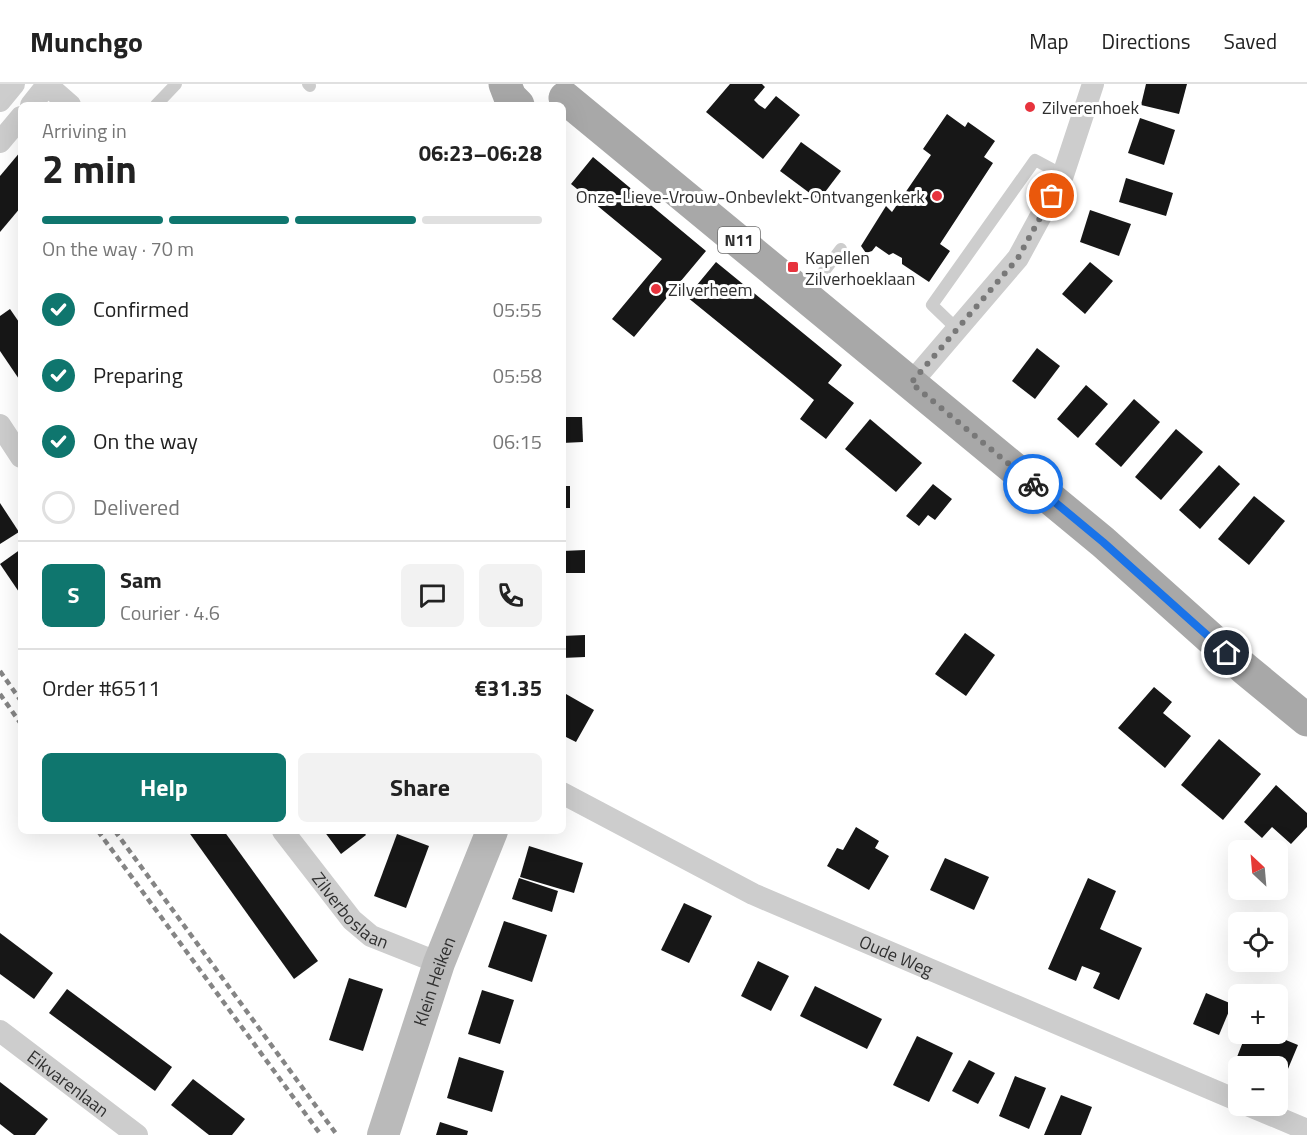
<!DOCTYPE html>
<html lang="en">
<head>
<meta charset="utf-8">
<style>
	:root { --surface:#fff; --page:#f2f2f2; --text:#222; --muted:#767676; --line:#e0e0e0; --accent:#0f766e }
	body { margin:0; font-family:"Titillium Web",sans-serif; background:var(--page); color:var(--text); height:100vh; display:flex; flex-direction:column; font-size:22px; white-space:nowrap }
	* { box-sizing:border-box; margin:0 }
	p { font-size:20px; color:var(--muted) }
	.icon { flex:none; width:33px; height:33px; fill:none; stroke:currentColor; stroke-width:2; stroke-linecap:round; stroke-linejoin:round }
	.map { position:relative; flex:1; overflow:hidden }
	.drawer { position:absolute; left:18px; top:18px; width:548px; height:732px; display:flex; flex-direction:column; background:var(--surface); border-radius:9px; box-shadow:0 6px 24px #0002 }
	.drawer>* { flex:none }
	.needle { width:39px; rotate:334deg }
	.controls { position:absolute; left:1228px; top:756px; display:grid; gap:12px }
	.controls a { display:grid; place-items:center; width:60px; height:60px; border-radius:9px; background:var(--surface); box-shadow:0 6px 24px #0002; font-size:30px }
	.pin { position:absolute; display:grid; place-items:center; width:51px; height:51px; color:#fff; margin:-26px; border:3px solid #fff; border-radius:50%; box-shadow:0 2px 6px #0007 }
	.courier { position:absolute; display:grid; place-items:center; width:60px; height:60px; margin:-30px; border:4px solid #1a73e8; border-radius:50%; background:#fff; color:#222; box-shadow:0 2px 8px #0007 }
	.overview em { font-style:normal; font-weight:700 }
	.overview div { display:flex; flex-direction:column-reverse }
	.overview { display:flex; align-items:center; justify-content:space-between; height:102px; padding:0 24px }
	h1 { font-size:39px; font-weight:700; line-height:45px }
	.bar { display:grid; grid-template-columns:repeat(4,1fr); gap:9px 6px; align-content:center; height:72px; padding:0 24px }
	.bar i { height:8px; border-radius:4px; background:var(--line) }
	.bar .current { background:var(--accent) }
	.bar p { grid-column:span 4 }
	.line { display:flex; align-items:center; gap:15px; padding:0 24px; border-top:2px solid var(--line) }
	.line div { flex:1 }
	.round { display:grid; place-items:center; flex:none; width:63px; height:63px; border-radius:9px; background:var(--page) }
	ol { padding:0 24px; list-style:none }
	li { display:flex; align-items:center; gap:18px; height:66px }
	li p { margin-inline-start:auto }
	li .icon { padding:6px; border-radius:50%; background:var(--accent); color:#fff; stroke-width:4 }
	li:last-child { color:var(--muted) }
	li i { width:33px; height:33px; border:3px solid var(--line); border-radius:50% }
	.cta { display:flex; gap:12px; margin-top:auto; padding:12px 24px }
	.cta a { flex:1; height:69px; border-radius:9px; background:var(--accent); color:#fff; font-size:24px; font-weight:700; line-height:69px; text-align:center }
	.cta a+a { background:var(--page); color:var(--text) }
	header { display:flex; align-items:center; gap:36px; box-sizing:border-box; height:84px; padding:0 30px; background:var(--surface); border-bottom:2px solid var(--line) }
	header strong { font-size:28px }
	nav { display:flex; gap:33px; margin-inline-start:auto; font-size:21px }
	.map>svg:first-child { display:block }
	.building { fill:#171717 }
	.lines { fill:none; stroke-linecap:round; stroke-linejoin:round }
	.lane { stroke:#cdcdcd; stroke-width:12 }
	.street { stroke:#cdcdcd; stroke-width:22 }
	.secondary { stroke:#bababa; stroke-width:32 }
	.primary { stroke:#a8a8a8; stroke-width:33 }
	.rail { stroke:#858585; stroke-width:4.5; stroke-dasharray:6 4.5; stroke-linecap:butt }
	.done { stroke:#787878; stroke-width:6; stroke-dasharray:0 10.8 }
	.route { stroke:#1a73e8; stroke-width:8 }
	.poi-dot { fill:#e7333d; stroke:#fff; stroke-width:2 }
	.labels { text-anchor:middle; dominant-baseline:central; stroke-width:6; stroke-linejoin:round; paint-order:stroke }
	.shield { fill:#fff; stroke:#6e6e6e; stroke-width:1.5 }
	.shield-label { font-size:16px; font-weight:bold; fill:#303030 }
	.poi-label { font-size:18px; fill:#303030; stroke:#fff; text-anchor:start }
	.street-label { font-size:18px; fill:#303030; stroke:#fff }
</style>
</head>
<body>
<header>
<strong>Munchgo</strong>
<nav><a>Map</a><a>Directions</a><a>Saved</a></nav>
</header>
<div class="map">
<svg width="1307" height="1051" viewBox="0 0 1307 1051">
	<rect width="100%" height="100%" fill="#fff"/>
	<g class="building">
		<path d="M730,0H762L765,3L754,16L759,21L765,25L776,12L800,31L763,75L706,28Z"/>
		<path d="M1146,0H1187L1179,30L1141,21Z"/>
		<path d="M947,30L965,43L968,38L995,57L984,73L993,79L940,160L950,167L929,198L902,180V174L893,169L889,171L876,162L872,167L866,169L861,162L886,122L892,128L931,71L923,65Z"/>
		<path d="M1140,34L1175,46L1164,81L1128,69Z"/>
		<path d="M801,58L841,87L819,116L780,87Z"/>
		<path d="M21,67V123L0,148V92Z"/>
		<path d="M593,73L706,167L634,253L612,235L662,175L571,100Z"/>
		<path d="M1126,94L1173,109L1166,132L1119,118Z"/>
		<path d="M1090,126L1131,140L1119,172L1080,158Z"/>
		<path d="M716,178L842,281L828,299L854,319L826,355L800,335L814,316L687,213Z"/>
		<path d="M1090,178L1113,197L1085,230L1062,210Z"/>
		<path d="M10,225L21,241V298L0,267V232Z"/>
		<path d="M1037,264L1060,282L1035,315L1012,297Z"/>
		<path d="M1086,301L1108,320L1078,354L1057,335Z"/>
		<path d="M1134,315L1160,338L1121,383L1095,360Z"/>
		<path d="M562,333H582L583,358L562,359Z"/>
		<path d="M870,335L922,379L896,408L845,365Z"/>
		<path d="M1176,345L1203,368L1161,416L1135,393Z"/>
		<path d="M1219,381L1240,400L1200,445L1179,426Z"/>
		<path d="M933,400L952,415L935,436L928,431L919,442L906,432Z"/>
		<rect x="562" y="402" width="8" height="22"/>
		<path d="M1254,412L1285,437L1249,481L1218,455Z"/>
		<path d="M0,419L19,448L0,460Z"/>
		<path d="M21,465V511L0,480Z"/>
		<path d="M585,466V489H562V467Z"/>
		<path d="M965,549L995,571L966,612L935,590Z"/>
		<path d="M585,551V573L562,574V552Z"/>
		<path d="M1154,603L1172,618L1163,629L1191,652L1165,684L1118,644Z"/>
		<path d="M566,610L594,626L576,658L562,651V615Z"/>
		<path d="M1219,655L1261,690L1223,736L1181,701Z"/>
		<path d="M1276,701L1307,729V743L1291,760L1272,743L1262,754L1244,738Z"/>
		<path d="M856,743L879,757L875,764L889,772L869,806L827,782L837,764L843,766Z"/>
		<path d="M188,747H224L318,877L294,895Z"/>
		<path d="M324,747H363L366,751L341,770Z"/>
		<path d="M397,750L429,762L406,824L374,812Z"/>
		<path d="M529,762L583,779L574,809L520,793Z"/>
		<path d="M945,774L989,793L974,826L930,806Z"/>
		<path d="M519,794L558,807L552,828L512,815Z"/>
		<path d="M1088,794L1116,807L1100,845L1142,864L1119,916L1093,904L1100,889L1082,882L1076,897L1048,885Z"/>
		<path d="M684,819L712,832L689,879L661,866Z"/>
		<path d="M504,837L547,851L532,898L488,883Z"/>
		<path d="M0,849L53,889L34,915L0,890Z"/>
		<path d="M758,877L789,892L771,927L741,912Z"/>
		<path d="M349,894L383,905L363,967L329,956Z"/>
		<path d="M815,902L882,935L867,965L800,932Z"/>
		<path d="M67,905L172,983L155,1007L49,929Z"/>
		<path d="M482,906L514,916L500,960L468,950Z"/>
		<path d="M1206,909L1232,920L1219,951L1193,940Z"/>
		<path d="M1246,950H1271L1298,961L1285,992L1278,989V982H1261L1237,973Z"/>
		<path d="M917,952L953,969L929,1018L893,1001Z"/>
		<path d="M459,973L504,987L492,1028L447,1014Z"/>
		<path d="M969,976L995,989L978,1020L952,1007Z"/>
		<path d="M1015,992L1046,1004L1029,1045L999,1032Z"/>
		<path d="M193,995L245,1035L232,1051H209L171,1021Z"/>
		<path d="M0,998L48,1035L35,1051H14L0,1040Z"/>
		<path d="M1061,1011L1092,1023L1081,1051H1044Z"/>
		<path d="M440,1038L468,1047L467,1051H436Z"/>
	</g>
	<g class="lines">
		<g class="lane">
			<path d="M308,0L310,2"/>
			<path d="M156,21L176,0"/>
			<path d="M806,211L841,165"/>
			<path d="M957,245L932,221L1035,76L1063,91"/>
		</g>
		<g class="street">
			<path d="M46,0L70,21"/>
			<path d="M0,17L14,0"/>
			<path d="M31,21L47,1"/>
			<path d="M0,58L21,33"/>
			<path d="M911,299L1018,174L1063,91L1093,0"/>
			<path d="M0,341L21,373"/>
			<path id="s1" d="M562,709L753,810L1239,1017"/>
			<path id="s2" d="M283,747L352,836L371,852L439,879"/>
			<path id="s3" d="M0,947L137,1051"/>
			<path d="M1250,1022L1307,1046"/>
		</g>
		<path class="secondary" id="s4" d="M383,1051L439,879L492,747"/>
		<g class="primary">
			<path d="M505,0L510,13L518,21"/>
			<path d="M565,14L1103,458L1245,585L1307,636"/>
		</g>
		<g class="rail">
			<path d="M0,587L21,617"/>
			<path d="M0,610L21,640"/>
			<path d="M98,747L321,1051"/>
			<path d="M115,747L337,1051"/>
		</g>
	</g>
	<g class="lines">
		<path class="done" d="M1033,400L911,299L1018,174L1052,112"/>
		<path class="route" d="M1033,400L1103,458L1227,569"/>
	</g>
	<g class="poi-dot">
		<circle cx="1030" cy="23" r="6"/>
		<circle cx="937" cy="112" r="6"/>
		<rect x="787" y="177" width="12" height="12" rx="3"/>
		<circle cx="656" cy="205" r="6"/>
	</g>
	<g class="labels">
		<rect class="shield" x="718" y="143" width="42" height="26" rx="4.5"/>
		<g class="shield-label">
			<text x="739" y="156">N11</text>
		</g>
		<g class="poi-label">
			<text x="1042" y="23">Zilverenhoek</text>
			<text x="925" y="112" text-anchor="end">Onze-Lieve-Vrouw-Onbevlekt-Ontvangenkerk</text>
			<text x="805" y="173">Kapellen<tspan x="805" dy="21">Zilverhoeklaan</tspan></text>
			<text x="668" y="205">Zilverheem</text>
		</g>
		<g class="street-label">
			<text stroke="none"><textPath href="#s2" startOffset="105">Zilverboslaan</textPath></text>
			<text stroke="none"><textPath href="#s1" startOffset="372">Oude Weg</textPath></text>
			<text stroke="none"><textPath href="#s4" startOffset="162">Klein Heiken</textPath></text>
			<text stroke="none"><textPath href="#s3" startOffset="86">Eikvarenlaan</textPath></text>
		</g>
	</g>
</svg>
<div class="controls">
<a><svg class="needle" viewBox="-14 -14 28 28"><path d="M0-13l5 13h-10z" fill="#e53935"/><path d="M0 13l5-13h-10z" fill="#767676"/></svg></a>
<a><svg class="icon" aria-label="locate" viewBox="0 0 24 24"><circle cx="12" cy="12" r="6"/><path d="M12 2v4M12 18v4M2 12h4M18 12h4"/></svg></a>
<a>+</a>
<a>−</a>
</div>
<div class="pin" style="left:1052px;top:112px;background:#ea580c"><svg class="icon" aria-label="bag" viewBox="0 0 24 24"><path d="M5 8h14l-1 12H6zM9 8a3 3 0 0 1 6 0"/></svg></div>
<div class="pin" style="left:1227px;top:569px;background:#1f2937"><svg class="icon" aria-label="home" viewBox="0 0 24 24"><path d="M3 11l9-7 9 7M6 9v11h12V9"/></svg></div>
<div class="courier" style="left:1033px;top:400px"><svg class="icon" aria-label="bike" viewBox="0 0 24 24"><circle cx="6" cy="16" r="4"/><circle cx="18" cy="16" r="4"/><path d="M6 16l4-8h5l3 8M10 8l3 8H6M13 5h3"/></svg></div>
<section class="drawer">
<div class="overview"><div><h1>2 min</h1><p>Arriving in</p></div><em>06:23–06:28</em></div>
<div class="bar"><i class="current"></i><i class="current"></i><i class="current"></i><i></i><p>On the way · 70 m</p></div>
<ol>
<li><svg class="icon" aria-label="check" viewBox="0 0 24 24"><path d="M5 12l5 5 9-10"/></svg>Confirmed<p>05:55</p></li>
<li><svg class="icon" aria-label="check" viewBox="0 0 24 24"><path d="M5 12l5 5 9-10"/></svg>Preparing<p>05:58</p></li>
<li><svg class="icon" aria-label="check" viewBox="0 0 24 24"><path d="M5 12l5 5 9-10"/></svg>On the way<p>06:15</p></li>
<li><i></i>Delivered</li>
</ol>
<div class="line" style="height:108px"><b class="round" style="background:var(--accent);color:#fff">S</b><div><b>Sam</b><p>Courier · 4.6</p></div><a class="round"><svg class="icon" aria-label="chat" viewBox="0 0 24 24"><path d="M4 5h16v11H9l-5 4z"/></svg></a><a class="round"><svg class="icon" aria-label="phone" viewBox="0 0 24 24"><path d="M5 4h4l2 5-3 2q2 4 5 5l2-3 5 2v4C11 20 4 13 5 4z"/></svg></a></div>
<div class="line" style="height:78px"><div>Order #6511</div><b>€31.35</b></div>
<div class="cta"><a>Help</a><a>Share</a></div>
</section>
</div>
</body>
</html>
